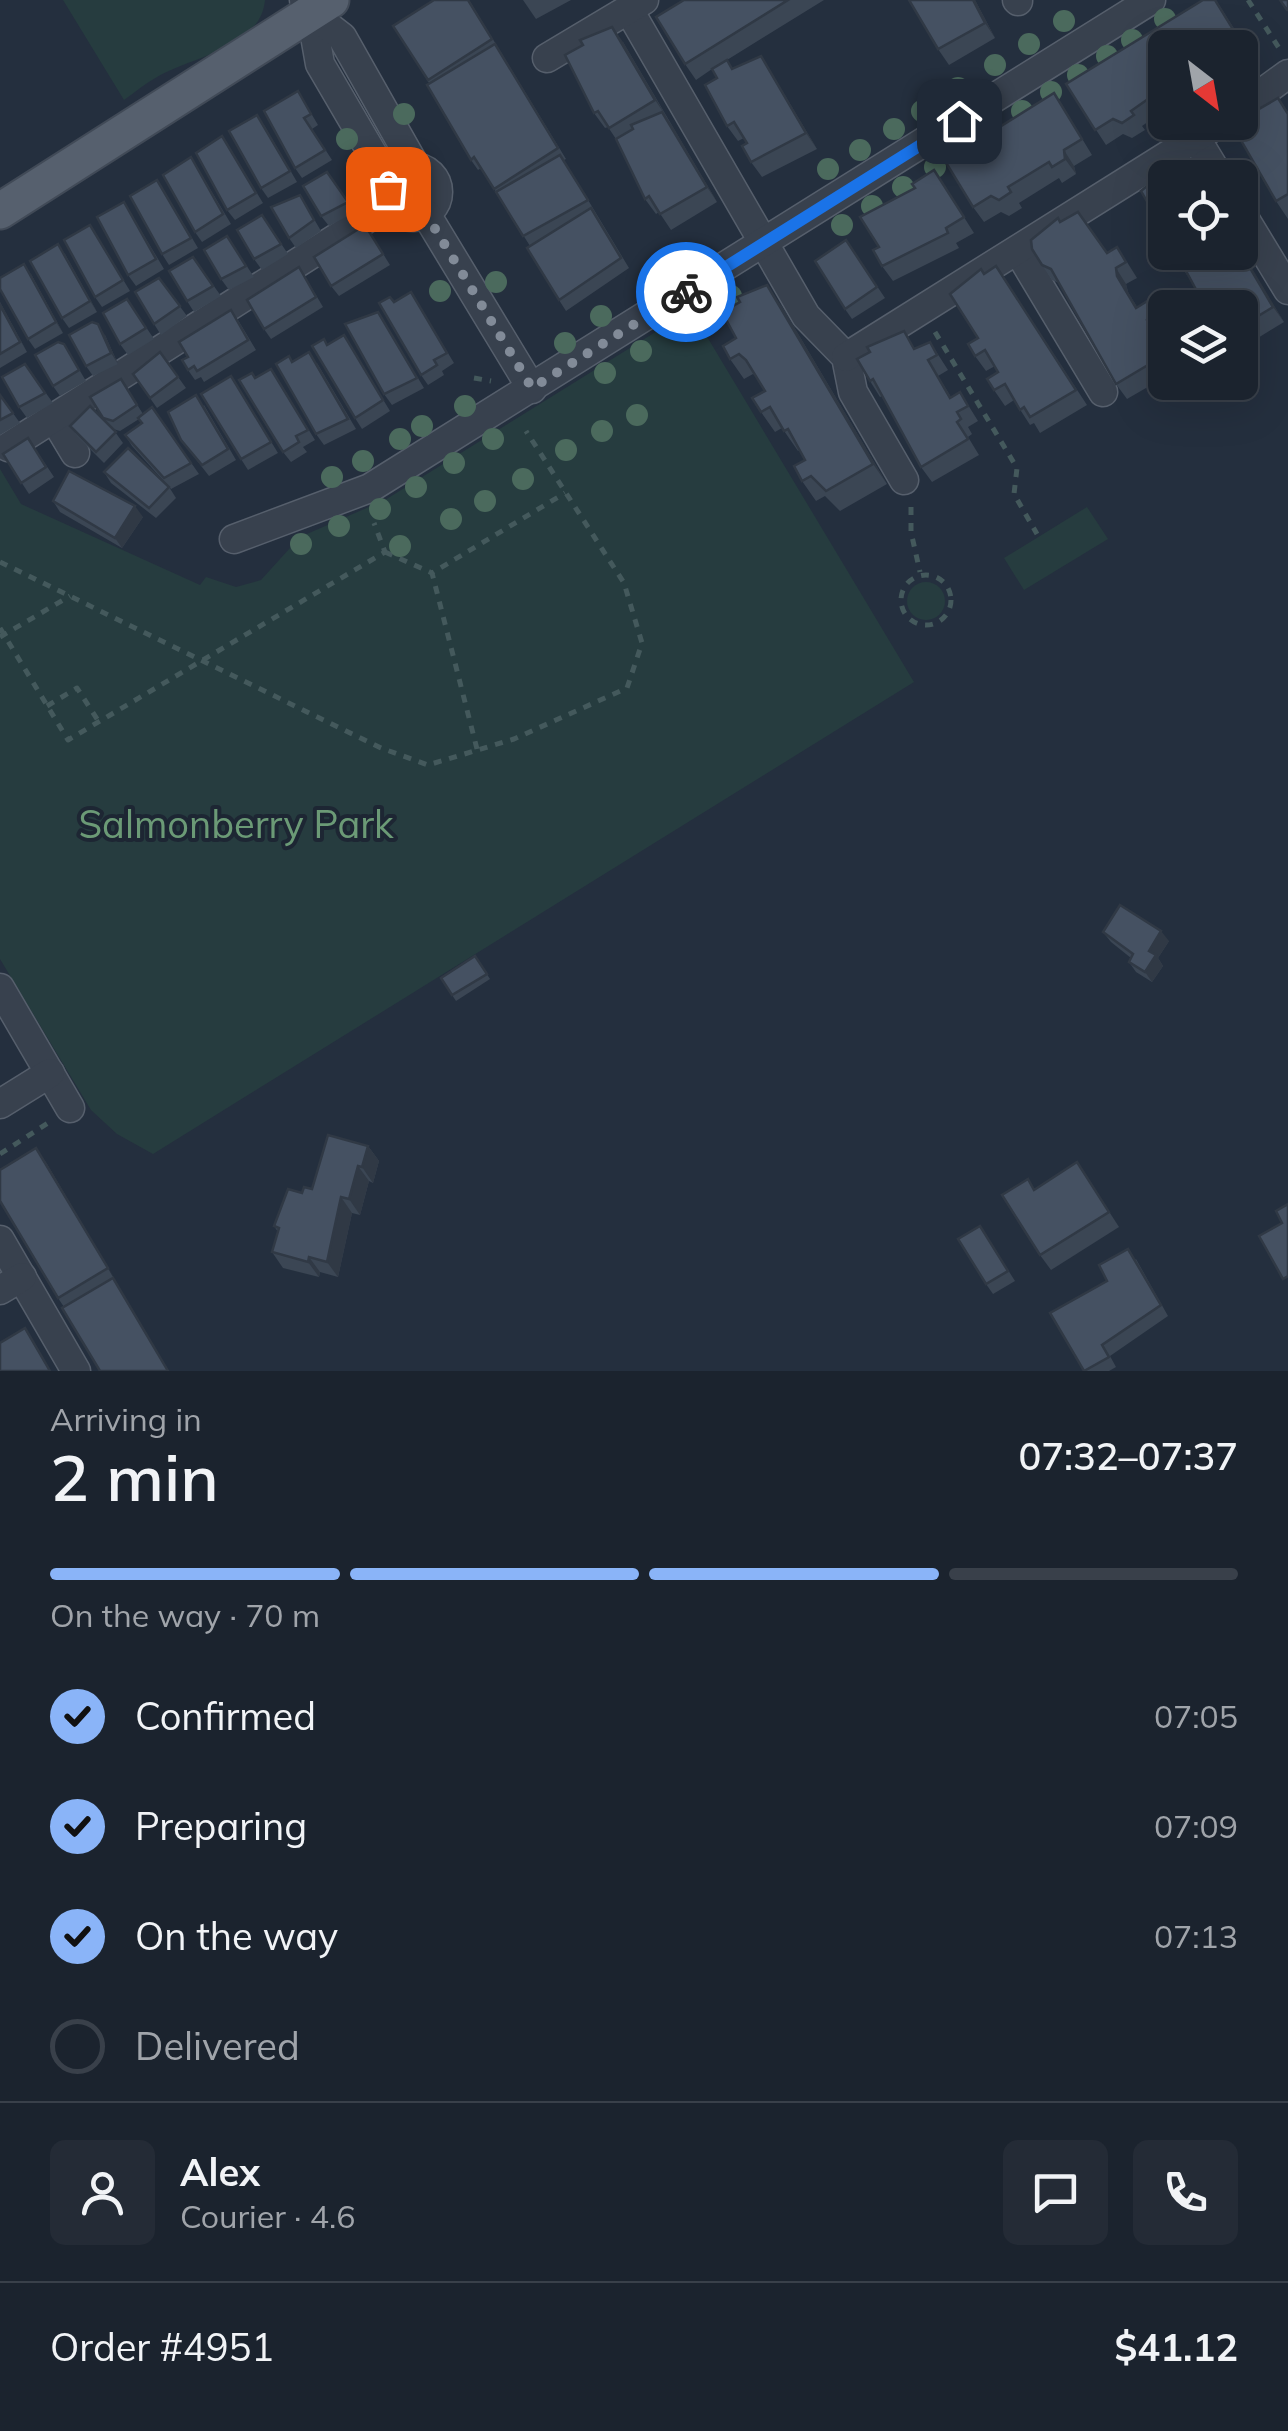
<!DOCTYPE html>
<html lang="en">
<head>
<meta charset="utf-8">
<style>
	:root { --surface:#1b232e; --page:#242b36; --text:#f1f3f6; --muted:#a0a4aa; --line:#39404a; --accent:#8ab4f8 }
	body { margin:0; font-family:Mulish,sans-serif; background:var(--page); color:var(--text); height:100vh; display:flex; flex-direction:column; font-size:38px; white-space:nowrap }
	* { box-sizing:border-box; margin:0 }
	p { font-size:32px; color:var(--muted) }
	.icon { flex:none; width:55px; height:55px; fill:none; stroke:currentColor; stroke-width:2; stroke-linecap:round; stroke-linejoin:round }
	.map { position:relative; height:1371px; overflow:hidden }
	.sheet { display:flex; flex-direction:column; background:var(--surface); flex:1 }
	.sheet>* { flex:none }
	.needle { width:65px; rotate:149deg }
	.controls { position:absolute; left:1148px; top:30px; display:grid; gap:20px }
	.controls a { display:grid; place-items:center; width:110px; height:110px; border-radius:15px; background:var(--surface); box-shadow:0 10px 40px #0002,0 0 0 2px var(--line); font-size:50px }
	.pin { position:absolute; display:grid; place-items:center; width:85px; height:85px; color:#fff; margin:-42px; border-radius:20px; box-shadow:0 5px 15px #0006 }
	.courier { position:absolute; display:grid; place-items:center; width:100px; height:100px; margin:-50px; border:8px solid #1a73e8; border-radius:50%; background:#fff; color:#222; box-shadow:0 2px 12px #0007 }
	.overview em { font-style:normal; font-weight:600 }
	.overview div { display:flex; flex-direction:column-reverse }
	.overview { display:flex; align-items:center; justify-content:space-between; height:170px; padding:0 50px }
	h1 { font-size:65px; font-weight:600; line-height:75px }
	.bar { display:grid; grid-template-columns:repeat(4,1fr); gap:15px 10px; align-content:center; height:120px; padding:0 50px }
	.bar i { height:12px; border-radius:8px; background:var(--line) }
	.bar .on { background:var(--accent) }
	.bar p { grid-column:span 4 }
	.line { display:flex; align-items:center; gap:25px; padding:0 50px; border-top:2px solid var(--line) }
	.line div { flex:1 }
	.round { display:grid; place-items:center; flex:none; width:105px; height:105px; border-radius:15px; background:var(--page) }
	ol { padding:0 50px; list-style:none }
	li { display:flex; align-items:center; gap:30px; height:110px }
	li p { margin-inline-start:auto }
	li .icon { padding:10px; border-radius:50%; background:var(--accent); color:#111; stroke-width:4 }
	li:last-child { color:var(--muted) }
	li i { width:55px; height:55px; border:5px solid var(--line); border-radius:50% }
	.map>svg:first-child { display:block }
	.green { fill:#263c3f }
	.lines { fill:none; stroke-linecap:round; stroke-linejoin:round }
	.minor-casing { stroke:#565f6c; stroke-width:31 }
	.major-casing { stroke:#414a57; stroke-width:39 }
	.path { stroke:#44595c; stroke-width:5; stroke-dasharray:8 8; stroke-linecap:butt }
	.minor { stroke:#38414e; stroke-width:28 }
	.major { stroke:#56606e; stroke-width:35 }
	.tree { fill:#4b6a5d }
	.wall { fill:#3b4654 }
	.shaded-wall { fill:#303945 }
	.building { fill:#455162; stroke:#303945; stroke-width:2.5 }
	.done { stroke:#828b98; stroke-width:10; stroke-dasharray:0 18 }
	.route { stroke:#1a73e8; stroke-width:12 }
	.labels { text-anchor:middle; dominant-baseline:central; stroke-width:8; stroke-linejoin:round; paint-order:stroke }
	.park-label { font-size:38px; fill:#6b9a76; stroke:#1d2633 }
</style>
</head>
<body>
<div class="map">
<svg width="1288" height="1371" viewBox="0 0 1288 1371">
	<rect width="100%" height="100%" fill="#242f3e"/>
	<g class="green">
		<path d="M63,0H265C261,48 191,57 157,77C146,83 135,92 124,100Z"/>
		<path d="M691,310L914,682L153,1154L117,1134L91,1110L0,959V469L21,504L200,585L206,577L236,587L261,580L300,537L385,500Z"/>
		<path d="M1087,507L1108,539L1024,590L1004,558Z"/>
		<circle cx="926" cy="601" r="19"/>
	</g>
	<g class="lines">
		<g class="minor-casing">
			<g id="minor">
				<path d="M304,0L311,13L320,64L389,182"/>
				<path d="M1017,0L1018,1"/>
				<path d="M629,10L806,316L846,357L853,392L904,480"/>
				<path d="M311,13L342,37L415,166"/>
				<path d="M547,58L644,0"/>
				<path d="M1240,109L1288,74"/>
				<path d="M1197,140L1220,178"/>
				<circle cx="413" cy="192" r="25"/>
				<path d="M1240,211L1288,290"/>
				<path d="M426,214L532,389"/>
				<path d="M1019,252L1103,392"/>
				<path d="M846,357L1221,122"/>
				<path d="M54,418L75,453"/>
				<path d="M8,447L390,204"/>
				<path d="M234,539L370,488L1151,0"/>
				<path d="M0,988L70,1108"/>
				<path d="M0,1104L50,1073"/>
				<path d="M0,1240L76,1371"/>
				<path d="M0,1290L22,1277"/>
			</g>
		</g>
		<g class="major-casing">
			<path id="major" d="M0,211L331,0"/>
		</g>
		<g class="path">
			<path d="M1248,0L1279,48"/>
			<path d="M935,332L1017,468L1014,494L1037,534"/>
			<path d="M474,378L491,381"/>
			<path d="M911,507V532L920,572"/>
			<path d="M385,552L432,573"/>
			<path d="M0,562L381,748L428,765L514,739L627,688L642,643L624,583L526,431"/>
			<circle cx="926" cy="600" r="25"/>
			<path d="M0,628L68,740L385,552L374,523"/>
			<path d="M0,637L70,596"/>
			<path d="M47,706L77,688L99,722"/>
			<path d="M477,749L432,573L565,493"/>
			<path d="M0,1154L48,1123"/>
		</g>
		<use href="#minor" class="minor"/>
		<use href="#major" class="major"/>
	</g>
	<g class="tree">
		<circle cx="1165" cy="19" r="11"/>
		<circle cx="1064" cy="21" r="11"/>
		<circle cx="1132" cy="40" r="11"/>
		<circle cx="1029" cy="44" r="11"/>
		<circle cx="1107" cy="56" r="11"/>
		<circle cx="995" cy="65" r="11"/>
		<circle cx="1078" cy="75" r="11"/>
		<circle cx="958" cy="88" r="11"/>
		<circle cx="1051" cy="92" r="11"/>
		<circle cx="922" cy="111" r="11"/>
		<circle cx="1022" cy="111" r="11"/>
		<circle cx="404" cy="114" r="11"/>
		<circle cx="894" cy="129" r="11"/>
		<circle cx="347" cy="139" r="11"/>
		<circle cx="860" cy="150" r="11"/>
		<circle cx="935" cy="167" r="11"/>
		<circle cx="828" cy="169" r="11"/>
		<circle cx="903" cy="187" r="11"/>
		<circle cx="872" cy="206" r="11"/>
		<circle cx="842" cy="225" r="11"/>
		<circle cx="496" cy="282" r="11"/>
		<circle cx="650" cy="285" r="11"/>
		<circle cx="440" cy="291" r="11"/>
		<circle cx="731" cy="296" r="11"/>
		<circle cx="601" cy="316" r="11"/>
		<circle cx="679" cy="328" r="11"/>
		<circle cx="565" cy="343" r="11"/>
		<circle cx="641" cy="351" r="11"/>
		<circle cx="605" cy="373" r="11"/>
		<circle cx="465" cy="406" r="11"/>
		<circle cx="637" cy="415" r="11"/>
		<circle cx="422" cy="426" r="11"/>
		<circle cx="602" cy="431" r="11"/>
		<circle cx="400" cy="439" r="11"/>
		<circle cx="493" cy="439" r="11"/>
		<circle cx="566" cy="450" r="11"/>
		<circle cx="363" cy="461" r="11"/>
		<circle cx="454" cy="463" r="11"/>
		<circle cx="332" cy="477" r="11"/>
		<circle cx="523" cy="479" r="11"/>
		<circle cx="416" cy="487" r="11"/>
		<circle cx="485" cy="501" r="11"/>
		<circle cx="380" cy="509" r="11"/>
		<circle cx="451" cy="519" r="11"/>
		<circle cx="339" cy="526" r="11"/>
		<circle cx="301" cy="544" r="11"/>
		<circle cx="400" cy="546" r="11"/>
	</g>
	<g class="wall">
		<path d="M469,0L566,159L564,160L629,268L566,311L559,300L530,246L481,168L478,170L471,160L429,83L393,26Z"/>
		<path d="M523,0H571L536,19Z"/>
		<path d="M684,0H824L727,60L733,69L771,72L817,149L762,177L751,162L747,143L744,138L738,141L727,126L717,78L712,69L696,80L685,64Z"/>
		<path d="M975,0L995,38L949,65L938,49Z"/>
		<path d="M1203,0H1216L1250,54L1240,60V48H1165V110L1142,126L1145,130L1132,138L1123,134L1106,145L1066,84Z"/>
		<path d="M623,42L717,202L671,230L659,212L656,214L645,199L616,139L608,127L605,128L594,113Z"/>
		<path d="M298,91L318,125L312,129L332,160L302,178L295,168Z"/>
		<path d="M1278,98L1288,112V219L1276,201Z"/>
		<path d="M1064,109L1092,155L1074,166L1076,174L1062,183L1059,178L1019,203L1022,208L1009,216L1001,212L984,222L973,207Z"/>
		<path d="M264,125L297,182L268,198L261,188Z"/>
		<path d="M222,136L263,203L235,220L227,210Z"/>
		<path d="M191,157L231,224L202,242L195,232Z"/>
		<path d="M934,170L974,233L956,243L959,248L893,281L882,266L915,188Z"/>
		<path d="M327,172L355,212L329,226L321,216Z"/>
		<path d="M164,191L198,248L169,265L162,254Z"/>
		<path d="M300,195L321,231L296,248L289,238Z"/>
		<path d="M124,202L164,269L136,286L128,275Z"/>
		<path d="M262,215L288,254L262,270L254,259Z"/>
		<path d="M1060,222L1107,253L1127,262L1137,278L1126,284L1128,292L1137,307L1149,300L1165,323V331L1158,335L1165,351V377L1127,399L1116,384L1059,283L1052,280L1042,265Z"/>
		<path d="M90,225L130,291L102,307L95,297Z"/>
		<path d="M227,236L254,277L229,290L221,279Z"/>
		<path d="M372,236L390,265L339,296L331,286Z"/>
		<path d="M846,240L885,298L852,319L845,309Z"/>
		<path d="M1172,252H1240L1284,322L1240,349V308L1188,274L1187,275Z"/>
		<path d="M65,254L97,312L69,328L62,318Z"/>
		<path d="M193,257L221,296L194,312L187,301Z"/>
		<path d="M996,266L1087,405L1040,433L1034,423L1030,425L1014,400L1005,406L994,390L998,372L995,366L986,371L975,356L984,274Z"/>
		<path d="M31,274L63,333L35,349L28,339Z"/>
		<path d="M159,278L187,316L161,335L154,324Z"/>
		<path d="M306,278L323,307L271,339L264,329Z"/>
		<path d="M411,292L454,363L442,371L444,375L428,385L421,375L394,302Z"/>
		<path d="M127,299L154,339L128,355L120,344Z"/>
		<path d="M0,302L27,352L0,368Z"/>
		<path d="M781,305L887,484L840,511L825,496L816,501L802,481L805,460L800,450L798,451L782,428L775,432L761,412L765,391L756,376L753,374L744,379L730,359L736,338Z"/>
		<path d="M378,312L424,388L392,405L384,394Z"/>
		<path d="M238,320L256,350L204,382L201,377L195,380L188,370Z"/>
		<path d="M105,335L118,364L93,376L86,366Z"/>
		<path d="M344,335L390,411L362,429L355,418L327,345Z"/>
		<path d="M930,342L948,370L938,376L951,397L960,392L978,421L968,427L972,434L968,437L979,455L932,482L921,467L882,396L880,397L870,381L916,348Z"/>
		<path d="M64,344L86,381L60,396L53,386Z"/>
		<path d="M160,352L186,388L157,408L133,374Z"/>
		<path d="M317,363L356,429L324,445L316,434Z"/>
		<path d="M25,364L53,403L27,418L19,407Z"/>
		<path d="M271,369L315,440L303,447L307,452L291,462L283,452L255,378Z"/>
		<path d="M231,376L278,453L248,470L241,459Z"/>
		<path d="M121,379L143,414L152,407L199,474L171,489L132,446L125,435L142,423L139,419L120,431L113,429L123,443L104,463L77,436L70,426L107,423L90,397Z"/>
		<path d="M0,395L20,423L0,435Z"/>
		<path d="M204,405L236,460L209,476L181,440Z"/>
		<path d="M28,438L54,477L29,494L3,454Z"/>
		<path d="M104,472L169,487L176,498L156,518L111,483Z"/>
		<path d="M53,501L143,517L122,548L60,512Z"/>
		<path d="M1103,932L1169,941L1158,958L1163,966L1152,982L1136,972L1129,962L1131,958L1111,942Z"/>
		<path d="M475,956L490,979L456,1001L441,978Z"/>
		<path d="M368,1146L379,1161L373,1183L369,1181L360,1215L352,1213L338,1277L320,1272L319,1277L283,1268L272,1252L278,1232L274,1226L302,1193L312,1189Z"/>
		<path d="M36,1148L47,1164L123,1294L64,1307L58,1298Z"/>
		<path d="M1077,1162L1119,1227L1051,1270L1040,1255Z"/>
		<path d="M980,1226L1015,1281L993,1294L986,1284Z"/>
		<path d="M1136,1259L1168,1316L1110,1356L1116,1367L1109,1371H1084L1107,1281Z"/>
	</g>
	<g class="shaded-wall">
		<path d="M973,0H975L995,38L985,23Z"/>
		<path d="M612,27L623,42L666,116L655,100Z"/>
		<path d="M761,56L771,72L817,149L806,133Z"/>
		<path d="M662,112L673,127L717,202L707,187Z"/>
		<path d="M1064,150L1074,166L1076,174L1065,159Z"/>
		<path d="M58,244L65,254L97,312L90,301Z"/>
		<path d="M1240,248L1284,322L1273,307L1240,251Z"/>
		<path d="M24,264L31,274L63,333L56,322Z"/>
		<path d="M1116,268L1126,284L1128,292L1147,323L1117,276Z"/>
		<path d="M767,285L781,305L887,484L873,464Z"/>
		<path d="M0,302L27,352L0,305Z"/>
		<path d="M1147,320L1158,335L1165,351V359Z"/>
		<path d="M98,324L105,335L118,364L111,353Z"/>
		<path d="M135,506L143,517L122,548L115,538Z"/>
		<path d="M1161,931L1169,941L1158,958L1163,966L1152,982L1145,972L1149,951Z"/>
		<path d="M368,1146L379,1161L373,1183L362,1167Z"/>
		<path d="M36,1148L47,1164L118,1284L108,1268Z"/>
		<path d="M358,1166L369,1181L360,1215L349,1199Z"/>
		<path d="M341,1197L352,1213L338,1277L327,1262Z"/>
		<path d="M309,1257L320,1272L319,1277L308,1262Z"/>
		<path d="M113,1278L123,1294L169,1371H168Z"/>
	</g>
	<g class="building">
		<path d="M434,0H468L492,39L428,80L393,26Z"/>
		<path d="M684,0H788L685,64L656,17Z"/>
		<path d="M909,0H973L985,23L938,49Z"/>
		<path d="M1203,0H1215L1239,39L1225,48H1165V87L1131,111L1134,115L1122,123L1113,119L1095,130L1066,84Z"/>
		<path d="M1280,0H1288V10H1287Z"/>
		<path d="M612,27L655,100L609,128L598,111L594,113L565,55L583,45L580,40Z"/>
		<path d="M495,44L558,148L494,189L474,157L471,160L427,85Z"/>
		<path d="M761,56L806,133L751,162L742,146L747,143L734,122L727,126L705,85L717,78L712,69L727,60L732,69Z"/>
		<path d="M298,91L311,114L304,118L325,150L295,168L264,111Z"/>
		<path d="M1054,93L1082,139L1064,150L1065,159L1052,167L1049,162L1008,187L1011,192L999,200L991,196L973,207L945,161Z"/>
		<path d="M1278,98L1288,114V194L1276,201L1232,125L1240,122V120Z"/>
		<path d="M662,112L707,187L660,214L649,196L645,199L616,139L633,129L631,125Z"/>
		<path d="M257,115L290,171L261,188L229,131Z"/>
		<path d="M222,136L256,193L227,210L196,153Z"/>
		<path d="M560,155L588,200L523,236L496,192Z"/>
		<path d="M191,157L223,214L195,232L163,175Z"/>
		<path d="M1188,163L1196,178H1165V241L1152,220L1156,217L1141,191L1172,165L1176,171Z"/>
		<path d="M934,170L964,217L946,228L948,233L882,266L873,250L879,247L860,217L915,188L912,184Z"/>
		<path d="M327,172L348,202L321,216L303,186Z"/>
		<path d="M157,180L191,238L162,254L130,196Z"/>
		<path d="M300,195L314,220L289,238L271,207Z"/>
		<path d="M124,202L156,259L128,275L97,217Z"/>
		<path d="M591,208L621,258L559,300L527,248Z"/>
		<path d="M1078,212L1107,253L1117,247L1126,262L1116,268L1117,276L1136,308L1149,300L1158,314L1147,320L1163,356L1116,384L1051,269L1042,265L1032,249L1031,240L1058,218L1060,222Z"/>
		<path d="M262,215L281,244L254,259L237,230Z"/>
		<path d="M90,225L123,280L95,297L64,240Z"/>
		<path d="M365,225L383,254L331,286L314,257Z"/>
		<path d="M227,236L246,266L221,279L204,250Z"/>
		<path d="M846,240L877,287L845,309L815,261Z"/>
		<path d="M58,244L90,301L62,318L30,261Z"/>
		<path d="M1240,251L1273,307L1240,327V308H1206L1179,258L1176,259L1172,252H1240Z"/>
		<path d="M193,257L213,286L187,301L169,271Z"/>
		<path d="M24,264L56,322L28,339L0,289V278Z"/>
		<path d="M996,266L1076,390L1030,417L1024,407L1020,410L1005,384L994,390L987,379L998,372L985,350L975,356L968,344L978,338L950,294L981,269L984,274Z"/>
		<path d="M299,267L316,297L264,329L247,300Z"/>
		<path d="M159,278L180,306L154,324L135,292Z"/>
		<path d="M767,285L873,464L826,491L811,476L802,481L794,466L805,460L788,429L784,431L770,407L761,412L752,398L765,391L746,360L739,354L730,359L723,346L736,338L722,312L740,302L737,297Z"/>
		<path d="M411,292L447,353L434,360L437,365L421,375L379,303L390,297L394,302Z"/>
		<path d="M127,299L146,328L120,344L103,313Z"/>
		<path d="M0,305L20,342L0,354Z"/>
		<path d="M231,310L248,340L197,371L194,366L188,370L182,360L188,357L179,342Z"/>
		<path d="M378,312L417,378L384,394L345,324Z"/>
		<path d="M92,322L98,324L111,353L86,366L69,335Z"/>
		<path d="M904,331L914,349L930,342L937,355L928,360L950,398L960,392L968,406L957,412L961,419L957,422L968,439L921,467L873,379L870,381L857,359L870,352L867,347Z"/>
		<path d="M344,335L383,400L355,418L312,346L324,339L327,345Z"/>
		<path d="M58,342L64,344L79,370L53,386L35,355Z"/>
		<path d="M160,352L178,377L150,398L133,374Z"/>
		<path d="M309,352L348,419L316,434L276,364L289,356L292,362Z"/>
		<path d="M25,364L45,393L19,407L2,377Z"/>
		<path d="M271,369L308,430L296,436L299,442L283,452L239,380L252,373L255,378Z"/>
		<path d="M231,376L271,442L241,459L201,394Z"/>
		<path d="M121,379L137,405L113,421L103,418L90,397Z"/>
		<path d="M0,395L13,413L0,420Z"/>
		<path d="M196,395L228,449L202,465L181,440L168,412Z"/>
		<path d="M90,406L116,432L96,452L70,426Z"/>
		<path d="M152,407L191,463L164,478L125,435L142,423L138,418Z"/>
		<path d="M28,438L46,467L21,483L3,454Z"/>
		<path d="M128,448L169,487L149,508L104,472Z"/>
		<path d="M69,471L135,506L115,538L53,501Z"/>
		<path d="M1120,905L1161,931L1149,951L1156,955L1145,972L1129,962L1133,954L1103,932Z"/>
		<path d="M475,956L487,974L452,995L441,978Z"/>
		<path d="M328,1135L368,1146L362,1167L358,1166L349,1199L341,1197L327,1262L309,1257L308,1262L272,1252L279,1228L274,1226L288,1189L302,1193L304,1187L312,1189Z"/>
		<path d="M36,1148L108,1268L58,1298L0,1201V1170Z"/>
		<path d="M1077,1162L1109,1212L1040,1255L1002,1195L1028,1179L1034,1190Z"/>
		<path d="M1288,1204V1276L1283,1279L1259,1236L1282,1223L1276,1211Z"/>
		<path d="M980,1226L1008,1271L986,1284L958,1239Z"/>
		<path d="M1128,1249L1161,1305L1102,1345L1109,1357L1084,1371L1050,1313L1107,1281L1099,1265Z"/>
		<path d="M113,1278L168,1371H100L62,1308Z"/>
		<path d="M25,1328L50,1371H0V1343Z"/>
	</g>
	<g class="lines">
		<path class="done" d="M388,189C389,212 405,221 426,214L532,388L686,292"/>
		<path class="route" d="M686,292L959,121"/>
	</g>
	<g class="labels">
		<g class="park-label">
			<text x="236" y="824">Salmonberry Park</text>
		</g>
	</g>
</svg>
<div class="controls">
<a><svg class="needle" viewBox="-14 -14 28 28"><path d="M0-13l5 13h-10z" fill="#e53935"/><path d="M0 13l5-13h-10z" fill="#a0a4aa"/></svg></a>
<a><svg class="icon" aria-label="locate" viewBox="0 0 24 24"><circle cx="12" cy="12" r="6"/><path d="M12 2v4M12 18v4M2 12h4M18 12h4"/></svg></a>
<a><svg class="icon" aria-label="layers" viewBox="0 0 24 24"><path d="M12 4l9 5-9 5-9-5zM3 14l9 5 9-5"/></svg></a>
</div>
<div class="pin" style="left:388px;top:189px;background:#ea580c"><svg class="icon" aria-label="bag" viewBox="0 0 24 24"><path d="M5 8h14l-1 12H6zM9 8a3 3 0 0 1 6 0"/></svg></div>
<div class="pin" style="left:959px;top:121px;background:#1f2937"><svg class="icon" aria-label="home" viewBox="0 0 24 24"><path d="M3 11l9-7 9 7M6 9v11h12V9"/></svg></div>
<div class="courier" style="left:686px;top:292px"><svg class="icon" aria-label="bike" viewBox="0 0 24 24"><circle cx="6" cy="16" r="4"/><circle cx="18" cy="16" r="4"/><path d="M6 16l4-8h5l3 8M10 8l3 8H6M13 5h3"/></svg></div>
</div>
<section class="sheet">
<div class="overview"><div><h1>2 min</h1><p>Arriving in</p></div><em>07:32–07:37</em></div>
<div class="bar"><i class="on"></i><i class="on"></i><i class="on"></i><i></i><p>On the way · 70 m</p></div>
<ol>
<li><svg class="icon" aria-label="check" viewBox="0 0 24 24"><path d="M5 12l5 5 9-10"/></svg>Confirmed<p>07:05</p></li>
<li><svg class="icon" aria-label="check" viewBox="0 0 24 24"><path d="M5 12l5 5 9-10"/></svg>Preparing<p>07:09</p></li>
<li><svg class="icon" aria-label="check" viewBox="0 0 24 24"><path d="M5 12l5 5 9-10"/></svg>On the way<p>07:13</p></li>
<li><i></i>Delivered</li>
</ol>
<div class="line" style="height:180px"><a class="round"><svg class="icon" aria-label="person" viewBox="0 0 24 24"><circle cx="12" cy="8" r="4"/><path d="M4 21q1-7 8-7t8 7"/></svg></a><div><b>Alex</b><p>Courier · 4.6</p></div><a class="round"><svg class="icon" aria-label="chat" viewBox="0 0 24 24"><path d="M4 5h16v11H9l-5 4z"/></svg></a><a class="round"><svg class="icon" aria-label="phone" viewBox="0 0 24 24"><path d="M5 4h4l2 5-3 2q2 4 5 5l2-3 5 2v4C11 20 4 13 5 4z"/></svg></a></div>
<div class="line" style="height:130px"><div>Order #4951</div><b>$41.12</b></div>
</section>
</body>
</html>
